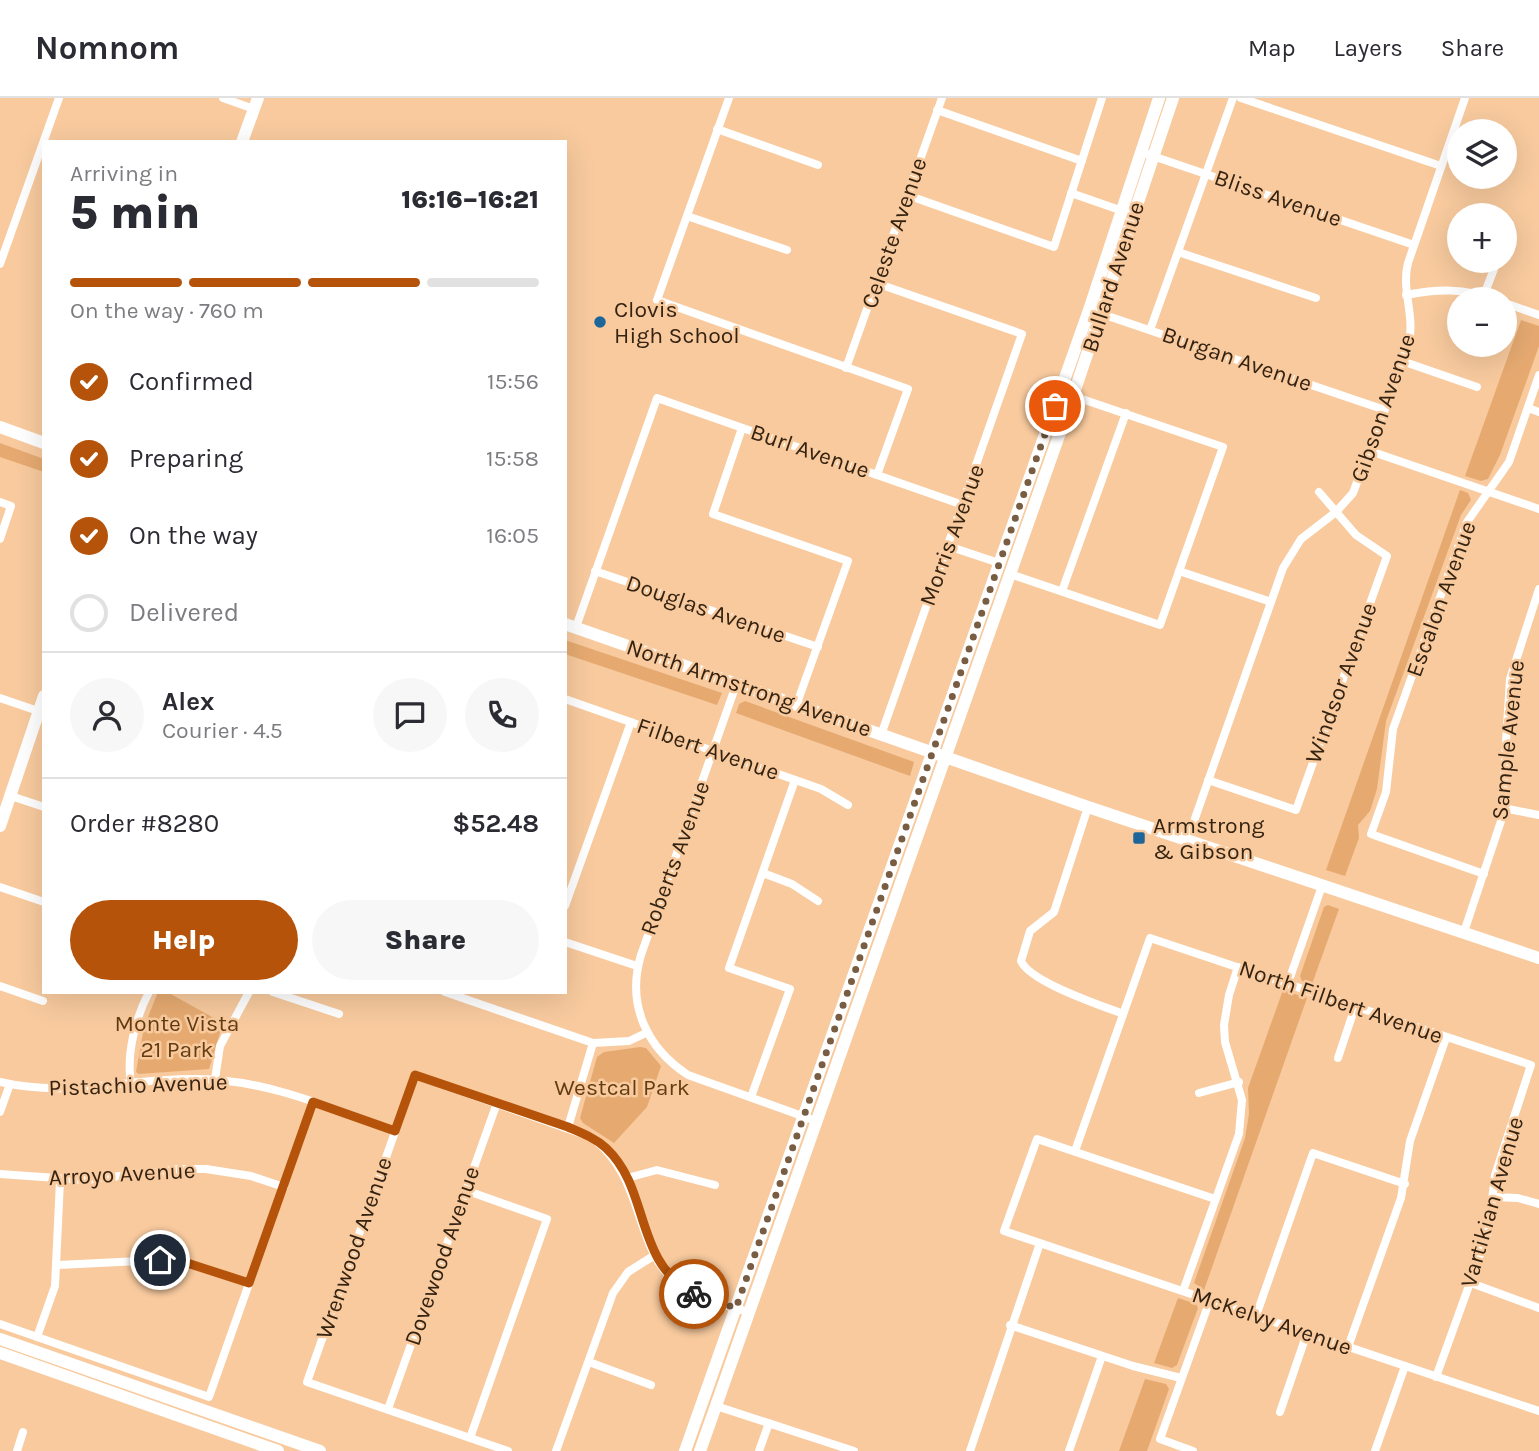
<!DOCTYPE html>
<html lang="en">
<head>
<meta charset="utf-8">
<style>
	:root { --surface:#fff; --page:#f7f7f7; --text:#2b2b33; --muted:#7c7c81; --line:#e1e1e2; --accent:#b45309 }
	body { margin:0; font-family:Karla,sans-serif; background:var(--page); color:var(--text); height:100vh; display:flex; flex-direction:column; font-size:26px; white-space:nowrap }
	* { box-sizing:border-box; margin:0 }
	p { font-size:23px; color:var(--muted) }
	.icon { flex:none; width:38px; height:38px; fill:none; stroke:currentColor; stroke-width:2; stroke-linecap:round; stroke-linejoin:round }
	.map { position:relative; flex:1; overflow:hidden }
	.details { position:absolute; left:42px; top:42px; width:525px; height:854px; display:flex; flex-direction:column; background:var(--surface); border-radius:0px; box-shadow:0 7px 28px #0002 }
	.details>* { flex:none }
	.tools { position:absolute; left:1447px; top:21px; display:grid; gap:14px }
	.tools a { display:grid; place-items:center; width:70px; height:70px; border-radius:50%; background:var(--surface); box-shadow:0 7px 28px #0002; font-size:35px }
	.pin { position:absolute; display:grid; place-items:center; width:60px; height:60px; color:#fff; margin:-30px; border:4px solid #fff; border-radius:50%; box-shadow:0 2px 7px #0007 }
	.courier { position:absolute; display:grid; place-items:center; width:70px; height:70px; margin:-35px; border:5px solid #b45309; border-radius:50%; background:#fff; color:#222; box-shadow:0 2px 9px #0007 }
	.overview em { font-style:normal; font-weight:800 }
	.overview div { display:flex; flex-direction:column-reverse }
	.overview { display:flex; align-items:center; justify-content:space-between; height:119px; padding:0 28px }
	h1 { font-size:46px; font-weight:800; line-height:52px }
	.bar { display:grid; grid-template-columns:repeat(4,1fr); gap:10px 7px; align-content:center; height:84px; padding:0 28px }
	.bar i { height:9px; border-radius:5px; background:var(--line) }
	.bar .selected { background:var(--accent) }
	.bar p { grid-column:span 4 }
	.line { display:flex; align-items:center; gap:18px; padding:0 28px; border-top:2px solid var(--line) }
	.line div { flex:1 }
	.round { display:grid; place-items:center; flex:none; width:74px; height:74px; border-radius:37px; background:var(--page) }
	ol { padding:0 28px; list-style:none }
	li { display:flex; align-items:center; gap:21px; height:77px }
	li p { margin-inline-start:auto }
	li .icon { padding:7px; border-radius:50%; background:var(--accent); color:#fff; stroke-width:4 }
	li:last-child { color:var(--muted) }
	li i { width:38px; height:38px; border:4px solid var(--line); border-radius:50% }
	.primary-button { display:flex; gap:14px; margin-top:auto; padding:14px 28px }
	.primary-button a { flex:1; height:80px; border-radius:42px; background:var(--accent); color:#fff; font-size:28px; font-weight:800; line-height:80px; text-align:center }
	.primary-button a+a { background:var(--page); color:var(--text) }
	header { display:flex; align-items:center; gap:42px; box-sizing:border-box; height:98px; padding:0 35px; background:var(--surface); border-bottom:2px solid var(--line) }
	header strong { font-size:33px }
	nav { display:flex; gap:38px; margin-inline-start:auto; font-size:24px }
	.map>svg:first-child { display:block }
	.green { fill:#e6aa71 }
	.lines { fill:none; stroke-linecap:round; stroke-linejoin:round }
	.street { stroke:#fff; stroke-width:8 }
	.secondary { stroke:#fff; stroke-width:12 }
	.primary { stroke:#fff; stroke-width:12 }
	.done { stroke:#795d43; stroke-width:7; stroke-dasharray:0 12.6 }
	.route { stroke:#b45309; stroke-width:9 }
	.poi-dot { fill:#1e669a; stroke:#f8ca9e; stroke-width:2.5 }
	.labels { text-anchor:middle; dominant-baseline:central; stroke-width:5; stroke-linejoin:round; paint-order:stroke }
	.street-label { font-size:23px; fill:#352312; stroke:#f8ca9e }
	.poi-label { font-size:23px; fill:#352312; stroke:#f8ca9e; text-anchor:start }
	.park-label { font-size:23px; fill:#633d11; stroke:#f8ca9e }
</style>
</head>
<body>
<header>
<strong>Nomnom</strong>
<nav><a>Map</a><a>Layers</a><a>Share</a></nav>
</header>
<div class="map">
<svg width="1539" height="1353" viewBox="0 0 1539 1353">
	<rect width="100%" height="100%" fill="#f8ca9e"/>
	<g class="green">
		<path d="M1521,222L1539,228V248L1500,357L1488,381L1481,383L1465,378Z"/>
		<path d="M0,345L44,361V374L0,359Z"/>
		<path d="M1460,392L1468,395L1471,402L1461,417L1386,623L1377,691L1370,713L1358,727L1359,740L1345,778L1326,772Z"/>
		<path d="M565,542L722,595L717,607L565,556Z"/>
		<path d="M745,603L914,664L910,678L736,615L739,606Z"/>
		<path d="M1328,807L1339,811L1312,886L1302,883L1300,878L1324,809Z"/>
		<path d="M1283,892L1307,900L1204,1192L1194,1185L1245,1040L1249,1016L1248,990Z"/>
		<path d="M158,894H167L223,925L209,971L139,976L136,974L144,929Z"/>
		<path d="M640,949L646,950L661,968L647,1009L614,1045L583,1025L580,1020L597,959L604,954Z"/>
		<path d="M1178,1200L1196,1206L1198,1210L1177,1267L1172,1270L1154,1265Z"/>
		<path d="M1145,1281L1166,1286L1169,1291L1147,1353H1119Z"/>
	</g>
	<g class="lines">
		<g class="street">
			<path d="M223,0L254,11"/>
			<path d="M729,0L657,202L908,291L877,377"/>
			<path d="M1241,0L1441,68"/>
			<path d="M937,12L1082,63"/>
			<path d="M717,31L818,67"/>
			<path d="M1141,54L1414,147"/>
			<path d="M1071,95L1134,117"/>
			<path d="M907,97L1054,149L1102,0"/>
			<path d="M687,118L787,152"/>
			<path d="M1505,141L1510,126"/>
			<path d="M1178,154L1316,200"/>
			<path d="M0,166L59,0"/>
			<path d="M876,185L1022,236L881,637"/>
			<path d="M1406,197C1438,191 1464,190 1495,201"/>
			<path d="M1484,197L1497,163"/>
			<path d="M1505,205L1539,217"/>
			<path d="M1099,215L1385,312"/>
			<path d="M1150,232L1233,0"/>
			<path d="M1402,263L1477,289"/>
			<path d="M846,270L942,0"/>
			<path d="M1528,310L1539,314"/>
			<path d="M742,330L713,416L848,463L796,608"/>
			<path d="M1370,353L1539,411"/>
			<path d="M0,404L11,408L0,441"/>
			<path d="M948,448L999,465"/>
			<path d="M595,473L818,549"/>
			<path d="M1179,473L1271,504"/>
			<path d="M1010,476L1160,527L1223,349L1073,298"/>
			<path d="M1062,493L1126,315"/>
			<path d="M576,529L657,300L963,407"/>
			<path d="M736,587L641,857C626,907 647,950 688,977L816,1023"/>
			<path d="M0,600L41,614"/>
			<path d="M565,601L821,691L848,707"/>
			<path d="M1208,682L1296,712L1387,458L1356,437L1319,394"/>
			<path d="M11,698L44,709"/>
			<path d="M1088,709L1054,814L1030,833L1021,863C1030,884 1100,907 1123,916"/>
			<path d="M1503,710L1539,717"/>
			<path d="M1187,743L1283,470L1301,441L1336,414L1353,395L1409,244C1415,217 1401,192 1408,165L1465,0"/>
			<path d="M763,775L792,786L818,803"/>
			<path d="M1484,776L1371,736L1386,694L1393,631L1467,424L1509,364L1539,277"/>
			<path d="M0,789L44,804"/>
			<path d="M565,808L631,624"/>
			<path d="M1464,834L1501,723L1510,581L1539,491"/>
			<path d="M565,844L637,868"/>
			<path d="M1288,885L1322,788"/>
			<path d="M0,888L43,903"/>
			<path d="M273,894L339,916"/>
			<path d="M445,894L593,945L629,943L646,935"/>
			<path d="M1338,960L1355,909"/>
			<path d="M215,981L220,948L249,894"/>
			<path d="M0,984C67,1000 129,980 196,981C266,981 330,1010 395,1033"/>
			<path d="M131,987C126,957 135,921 149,894"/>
			<path d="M1199,995L1239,984"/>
			<path d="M751,999L790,891L729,870L795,682"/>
			<path d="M0,1014L10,986"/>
			<path d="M568,1029L593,945"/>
			<path d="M1075,1053L1150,840L1531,967L1495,1077L1488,1135L1436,1279"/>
			<path d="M0,1076L85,1082L180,1071H206L251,1078L284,1089"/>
			<path d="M627,1080L657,1072L715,1087"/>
			<path d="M465,1092L547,1121L470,1340"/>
			<path d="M1493,1099L1518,1100L1539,1106"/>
			<path d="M1215,1101L1037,1041L1004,1133L1539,1313"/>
			<path d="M58,1167L160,1162L184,1164L249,1185"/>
			<path d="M1471,1185L1539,1210"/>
			<path d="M1183,1193L1239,1036L1242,1002L1225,944L1224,927L1229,897L1238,869"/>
			<path d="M1256,1218L1313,1055L1405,1086"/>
			<path d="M0,1226L209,1299L313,1004"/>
			<path d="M1010,1227L1133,1268L1181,1280"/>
			<path d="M37,1239L55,1188L60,1083"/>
			<path d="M1348,1249L1401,1100L1410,1043L1446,940"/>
			<path d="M589,1264L651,1287"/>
			<path d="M716,1308L854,1353"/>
			<path d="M388,1311L497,1005"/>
			<path d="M1280,1314L1307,1235"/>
			<path d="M17,1353L23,1334"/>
			<path d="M508,1353L307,1284L415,977L591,1039C648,1081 631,1154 682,1189C701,1202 727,1207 748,1214"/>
			<path d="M556,1353L613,1195L628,1174L655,1157"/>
			<path d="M759,1353L769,1325"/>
			<path d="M970,1353L1040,1145"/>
			<path d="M1069,1353L1102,1258"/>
			<path d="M1193,1353L1160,1341L1210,1202"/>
			<path d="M1375,1353L1405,1268"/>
		</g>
		<g class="secondary">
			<path d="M242,44L258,0"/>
			<path d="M0,329L44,345"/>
			<path d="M565,526L1088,709L1539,860"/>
			<path d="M0,728L44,598"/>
			<path d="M685,1353L1089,212L1159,0"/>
			<path d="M700,1353L1073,298L1173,0"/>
		</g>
		<g class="primary">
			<path d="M0,1241L320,1353"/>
			<path d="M0,1255L278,1353"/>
		</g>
	</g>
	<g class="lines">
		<path class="done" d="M694,1196L736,1210L1055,308"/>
		<path class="route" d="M160,1162L184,1164L249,1185L313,1004L395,1033L415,977L568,1029C582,1035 595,1040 606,1050C651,1092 633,1163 694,1196"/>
	</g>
	<g class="poi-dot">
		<circle cx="600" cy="224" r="7"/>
		<rect x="1132" y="733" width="14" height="14" rx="3.5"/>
	</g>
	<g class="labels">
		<g class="street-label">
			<text transform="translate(1278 100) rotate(19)">Bliss Avenue</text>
			<text transform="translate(894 135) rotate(-71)">Celeste Avenue</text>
			<text transform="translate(1113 179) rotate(-72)">Bullard Avenue</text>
			<text transform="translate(1237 261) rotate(19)">Burgan Avenue</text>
			<text transform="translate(1383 310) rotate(-71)">Gibson Avenue</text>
			<text transform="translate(810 353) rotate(19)">Burl Avenue</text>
			<text transform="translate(952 437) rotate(-70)">Morris Avenue</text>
			<text transform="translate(1441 501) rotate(-70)">Escalon Avenue</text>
			<text transform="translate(706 511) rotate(19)">Douglas Avenue</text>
			<text transform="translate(1341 585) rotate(-70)">Windsor Avenue</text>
			<text transform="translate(749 590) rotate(19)">North Armstrong Avenue</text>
			<text transform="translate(1508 642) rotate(-84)">Sample Avenue</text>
			<text transform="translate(708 651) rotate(19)">Filbert Avenue</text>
			<text transform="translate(675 760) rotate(-70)">Roberts Avenue</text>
			<text transform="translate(1341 904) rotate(19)">North Filbert Avenue</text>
			<text transform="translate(138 987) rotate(-2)">Pistachio Avenue</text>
			<text transform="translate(122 1076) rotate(-3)">Arroyo Avenue</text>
			<text transform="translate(1492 1104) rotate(-74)">Vartikian Avenue</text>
			<text transform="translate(354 1150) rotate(-71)">Wrenwood Avenue</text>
			<text transform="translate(442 1158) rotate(-71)">Dovewood Avenue</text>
			<text transform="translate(1272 1223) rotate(19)">McKelvy Avenue</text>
		</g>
		<g class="poi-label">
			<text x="614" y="211">Clovis<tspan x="614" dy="26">High School</tspan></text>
			<text x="1153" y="727">Armstrong<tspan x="1153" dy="26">&amp; Gibson</tspan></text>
		</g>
		<g class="park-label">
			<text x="177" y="925">Monte Vista<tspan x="177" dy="26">21 Park</tspan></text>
			<text x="622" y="989">Westcal Park</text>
		</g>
	</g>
</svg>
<div class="tools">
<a><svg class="icon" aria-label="layers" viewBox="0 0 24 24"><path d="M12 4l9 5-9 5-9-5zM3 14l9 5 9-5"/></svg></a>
<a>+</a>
<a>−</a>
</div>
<div class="pin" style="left:1055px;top:308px;background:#ea580c"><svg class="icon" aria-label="bag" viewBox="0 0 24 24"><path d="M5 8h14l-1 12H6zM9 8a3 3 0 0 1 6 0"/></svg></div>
<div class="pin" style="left:160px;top:1162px;background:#1f2937"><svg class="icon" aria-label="home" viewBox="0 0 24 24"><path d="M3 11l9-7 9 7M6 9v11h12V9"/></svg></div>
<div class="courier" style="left:694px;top:1196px"><svg class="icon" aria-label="bike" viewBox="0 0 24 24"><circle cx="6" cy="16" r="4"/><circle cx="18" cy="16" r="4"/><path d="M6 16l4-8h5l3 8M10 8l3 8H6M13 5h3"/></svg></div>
<section class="details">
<div class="overview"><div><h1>5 min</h1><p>Arriving in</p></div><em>16:16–16:21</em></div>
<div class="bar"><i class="selected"></i><i class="selected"></i><i class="selected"></i><i></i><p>On the way · 760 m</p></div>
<ol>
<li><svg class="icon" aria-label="check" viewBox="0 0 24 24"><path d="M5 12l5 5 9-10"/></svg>Confirmed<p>15:56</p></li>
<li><svg class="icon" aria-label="check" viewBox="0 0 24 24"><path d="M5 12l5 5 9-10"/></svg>Preparing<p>15:58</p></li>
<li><svg class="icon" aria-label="check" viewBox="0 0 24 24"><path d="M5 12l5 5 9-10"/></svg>On the way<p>16:05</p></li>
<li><i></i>Delivered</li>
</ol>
<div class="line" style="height:126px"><a class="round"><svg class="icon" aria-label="person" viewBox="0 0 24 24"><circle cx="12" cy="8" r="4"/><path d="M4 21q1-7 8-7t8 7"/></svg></a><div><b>Alex</b><p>Courier · 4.5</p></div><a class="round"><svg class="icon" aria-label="chat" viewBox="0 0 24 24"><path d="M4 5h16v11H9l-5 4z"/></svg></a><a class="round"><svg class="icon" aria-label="phone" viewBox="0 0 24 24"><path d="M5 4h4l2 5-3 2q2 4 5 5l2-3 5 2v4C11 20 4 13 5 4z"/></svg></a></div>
<div class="line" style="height:91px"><div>Order #8280</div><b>$52.48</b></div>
<div class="primary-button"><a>Help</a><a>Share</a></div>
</section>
</div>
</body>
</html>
